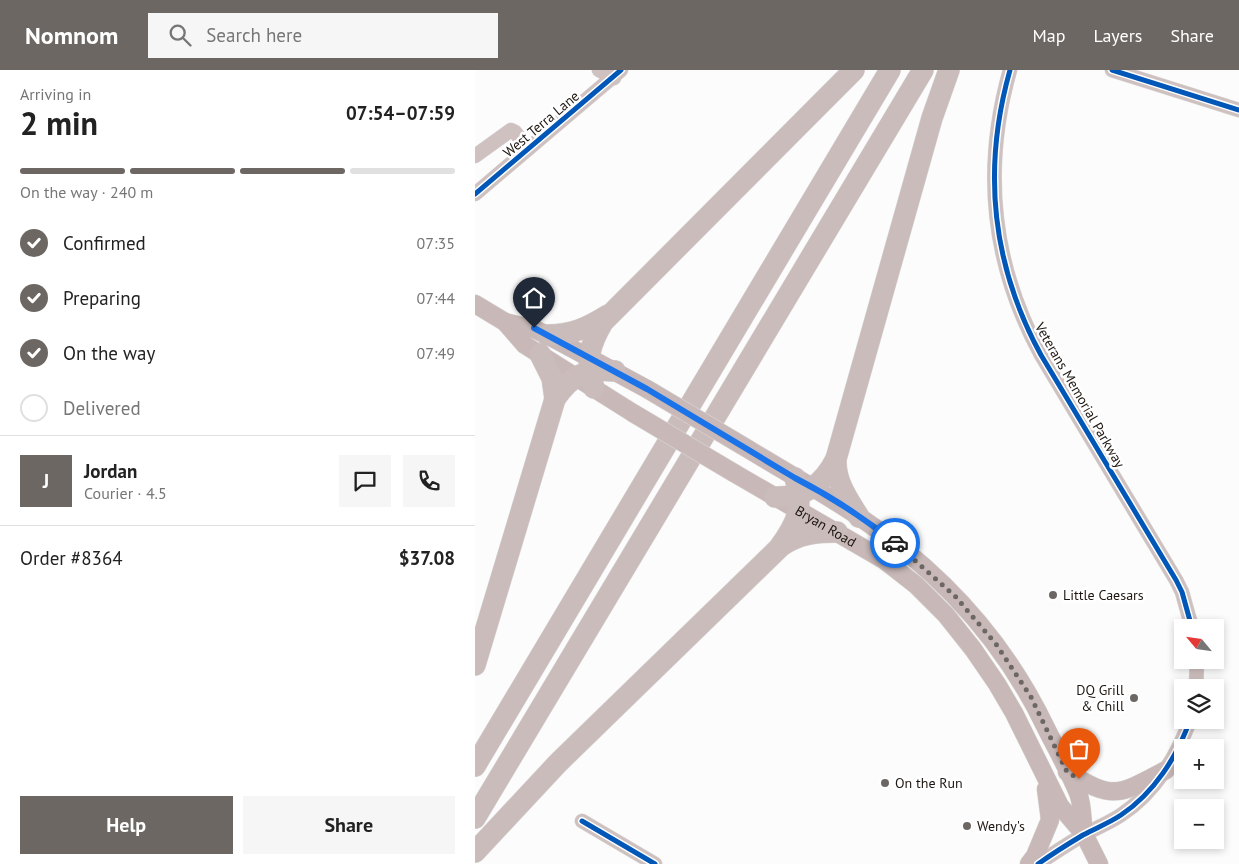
<!DOCTYPE html>
<html lang="en">
<head>
<meta charset="utf-8">
<style>
	:root { --surface:#fff; --page:#f6f6f6; --text:#222; --muted:#767676; --line:#e0e0e0; --accent:#6c6763 }
	body { margin:0; font-family:"PT Sans",sans-serif; background:var(--page); color:var(--text); height:100vh; display:flex; flex-direction:column; font-size:19px; white-space:nowrap }
	* { box-sizing:border-box; margin:0 }
	p { font-size:16px; color:var(--muted) }
	.icon { flex:none; width:28px; height:28px; fill:none; stroke:currentColor; stroke-width:2; stroke-linecap:round; stroke-linejoin:round }
	.map { position:relative; flex:1; overflow:hidden }
	.side { display:flex; flex-direction:column; background:var(--surface); width:475px }
	.side>* { flex:none }
	.needle { width:32px; rotate:299deg }
	.tools { position:absolute; left:699px; top:549px; display:grid; gap:10px }
	.tools a { display:grid; place-items:center; width:50px; height:50px; border-radius:0px; background:var(--surface); box-shadow:0 2px 8px #0003; font-size:25px }
	.pin { position:absolute; display:grid; place-items:center; width:42px; height:42px; color:#fff; margin:-51px -21px; border-radius:50% 50% 50% 0; rotate:-45deg; box-shadow:0 0 5px #0007 }
	.pin .icon { rotate:45deg }
	.courier { position:absolute; display:grid; place-items:center; width:50px; height:50px; margin:-25px; border:4px solid #1a73e8; border-radius:50%; background:#fff; color:#222; box-shadow:0 1px 6px #0007 }
	.summary em { font-style:normal; font-weight:800 }
	.summary div { display:flex; flex-direction:column-reverse }
	.summary { display:flex; align-items:center; justify-content:space-between; height:85px; padding:0 20px }
	h1 { font-size:32px; font-weight:800; line-height:38px }
	.bar { display:grid; grid-template-columns:repeat(4,1fr); gap:8px 5px; align-content:center; height:60px; padding:0 20px }
	.bar i { height:6px; border-radius:4px; background:var(--line) }
	.bar .active { background:var(--accent) }
	.bar p { grid-column:span 4 }
	.line { display:flex; align-items:center; gap:12px; padding:0 20px; border-top:1px solid var(--line) }
	.line div { flex:1 }
	.round { display:grid; place-items:center; flex:none; width:52px; height:52px; border-radius:0px; background:var(--page) }
	ol { padding:0 20px; list-style:none }
	li { display:flex; align-items:center; gap:15px; height:55px }
	li p { margin-inline-start:auto }
	li .icon { padding:5px; border-radius:50%; background:var(--accent); color:#fff; stroke-width:4 }
	li:last-child { color:var(--muted) }
	li i { width:28px; height:28px; border:2px solid var(--line); border-radius:50% }
	.button { display:flex; gap:10px; margin-top:auto; padding:10px 20px }
	.button a { flex:1; height:58px; border-radius:0px; background:var(--accent); color:#fff; font-size:20px; font-weight:800; line-height:58px; text-align:center }
	.button a+a { background:var(--page); color:var(--text) }
	header { display:flex; align-items:center; gap:30px; box-sizing:border-box; height:70px; padding:0 25px; background:var(--accent); color:#fff }
	header strong { font-size:24px }
	nav { display:flex; gap:28px; margin-inline-start:auto; font-size:18px }
	.search { width:350px; height:45px; background:var(--page); display:flex; align-items:center; gap:12px; box-sizing:border-box; padding:0 18px; border-radius:0px; color:var(--muted); font-size:19px }
	main { display:flex; flex:1; min-height:0 }
	.map>svg:first-child { display:block }
	.lines { fill:none; stroke-linecap:round; stroke-linejoin:round }
	.minor-casing { stroke:#d9d7d6; stroke-width:15 }
	.major-casing { stroke:#d9d7d6; stroke-width:19 }
	.highway-casing { stroke:#d9d7d6; stroke-width:22 }
	.minor { stroke:#cfc1c0; stroke-width:14 }
	.major { stroke:#c8b9b8; stroke-width:18 }
	.highway { stroke:#cbbcbc; stroke-width:21 }
	.major-bridge-casing { stroke:#d9d7d6; stroke-width:19; stroke-linecap:butt }
	.major-bridge { stroke:#c8b9b8; stroke-width:18 }
	.cycleway-casing { stroke:#fff; stroke-width:8 }
	.cycleway { stroke:#0057b8; stroke-width:5 }
	.done { stroke:#6c6763; stroke-width:5; stroke-dasharray:0 9 }
	.route { stroke:#1a73e8; stroke-width:6 }
	.poi-dot { fill:#6c6763; stroke:#fff; stroke-width:2 }
	.labels { text-anchor:middle; dominant-baseline:central; stroke-width:5; stroke-linejoin:round; paint-order:stroke }
	.street-label { font-size:14px; fill:#1f1711; stroke:#fff }
	.poi-label { font-size:14px; fill:#1f1711; stroke:#fff; text-anchor:start }
</style>
</head>
<body>
<header>
<strong>Nomnom</strong>
<div class="search"><svg class="icon" aria-label="search" viewBox="0 0 24 24"><circle cx="10" cy="10" r="6"/><path d="M15 15l6 6"/></svg>Search here</div>
<nav><a>Map</a><a>Layers</a><a>Share</a></nav>
</header>
<main>
<section class="side">
<div class="summary"><div><h1>2 min</h1><p>Arriving in</p></div><em>07:54–07:59</em></div>
<div class="bar"><i class="active"></i><i class="active"></i><i class="active"></i><i></i><p>On the way · 240 m</p></div>
<ol>
<li><svg class="icon" aria-label="check" viewBox="0 0 24 24"><path d="M5 12l5 5 9-10"/></svg>Confirmed<p>07:35</p></li>
<li><svg class="icon" aria-label="check" viewBox="0 0 24 24"><path d="M5 12l5 5 9-10"/></svg>Preparing<p>07:44</p></li>
<li><svg class="icon" aria-label="check" viewBox="0 0 24 24"><path d="M5 12l5 5 9-10"/></svg>On the way<p>07:49</p></li>
<li><i></i>Delivered</li>
</ol>
<div class="line" style="height:90px"><b class="round" style="background:var(--accent);color:#fff">J</b><div><b>Jordan</b><p>Courier · 4.5</p></div><a class="round"><svg class="icon" aria-label="chat" viewBox="0 0 24 24"><path d="M4 5h16v11H9l-5 4z"/></svg></a><a class="round"><svg class="icon" aria-label="phone" viewBox="0 0 24 24"><path d="M5 4h4l2 5-3 2q2 4 5 5l2-3 5 2v4C11 20 4 13 5 4z"/></svg></a></div>
<div class="line" style="height:65px"><div>Order #8364</div><b>$37.08</b></div>
<div class="button"><a>Help</a><a>Share</a></div>
</section>
<div class="map">
<svg width="764" height="794" viewBox="0 0 764 794">
	<rect width="100%" height="100%" fill="#fcfcfc"/>
	<g class="lines">
		<g class="minor-casing">
			<g id="minor">
				<path d="M124,0L139,8"/>
				<path d="M535,0C507,99 517,195 566,285L701,510L707,522L717,558"/>
				<path d="M637,0L764,40"/>
				<path d="M0,86L36,60L40,62L53,79"/>
				<path d="M0,124L146,0"/>
				<path d="M721,618L722,590"/>
				<path d="M107,751L180,794"/>
				<path d="M563,794C577,784 593,774 608,765C621,758 634,753 646,745C679,723 702,687 715,650"/>
			</g>
		</g>
		<g class="major-casing">
			<g id="major">
				<path d="M0,234L30,252L50,275L158,343"/>
				<path d="M30,252L59,259L72,265L172,319"/>
				<path d="M273,379C309,401 347,422 383,446C464,500 529,570 571,658C582,680 594,701 603,723C608,735 607,751 609,764"/>
				<path id="s1" d="M259,403L409,490L441,515L471,545L498,579L522,614L539,643L585,736L609,764L624,794"/>
				<path d="M592,702C640,731 643,725 691,700"/>
				<path d="M554,794L560,786L575,750L571,719"/>
			</g>
		</g>
		<g class="highway-casing">
			<g id="highway">
				<path d="M72,265C97,265 112,258 133,245"/>
				<path d="M65,284L77,308L80,329"/>
				<path d="M119,318C110,291 114,276 128,252L379,0"/>
				<path d="M300,427C329,428 348,415 361,389"/>
				<path d="M384,447C373,429 360,412 361,389L457,48L474,0"/>
				<path d="M306,476C324,464 340,462 362,462"/>
				<path d="M0,595L80,329C96,305 112,298 140,301"/>
				<path d="M0,696L415,0"/>
				<path d="M0,748L448,0"/>
				<path d="M0,782L83,693L304,478C322,453 329,439 320,408"/>
			</g>
		</g>
		<use href="#minor" class="minor"/>
		<use href="#major" class="major"/>
		<use href="#highway" class="highway"/>
		<g class="major-bridge-casing">
			<g id="major-bridge">
				<path d="M172,319L273,379"/>
				<path d="M158,343L259,403"/>
			</g>
		</g>
		<use href="#major-bridge" class="major-bridge"/>
		<g class="cycleway-casing">
			<g id="cycleway">
				<path d="M535,0C507,99 517,195 566,285L701,510L707,522L717,558"/>
				<path d="M637,0L764,40"/>
				<path d="M0,124L146,0"/>
				<path d="M107,751L180,794"/>
				<path d="M563,794C577,784 593,774 608,765C621,758 634,753 646,745C679,723 702,687 715,650"/>
			</g>
		</g>
		<use href="#cycleway" class="cycleway"/>
	</g>
	<g class="lines">
		<path class="done" d="M420,473L480,526L521,574L556,627L592,702L604,709"/>
		<path class="route" d="M59,258L172,319L320,408C355,426 389,448 420,473"/>
	</g>
	<g class="poi-dot">
		<circle cx="578" cy="525" r="5"/>
		<circle cx="659" cy="628" r="5"/>
		<circle cx="410" cy="713" r="5"/>
		<circle cx="492" cy="756" r="5"/>
	</g>
	<g class="labels">
		<g class="street-label">
			<text transform="translate(66 54) rotate(-40)">West Terra Lane</text>
			<text transform="translate(605 325) rotate(60)">Veterans Memorial Parkway</text>
			<text stroke="none"><textPath href="#s1" startOffset="106">Bryan Road</textPath></text>
		</g>
		<g class="poi-label">
			<text x="588" y="525">Little Caesars</text>
			<text x="649" y="620" text-anchor="end">DQ Grill<tspan x="649" dy="16">&amp; Chill</tspan></text>
			<text x="420" y="713">On the Run</text>
			<text x="502" y="756">Wendy's</text>
		</g>
	</g>
</svg>
<div class="tools">
<a><svg class="needle" viewBox="-14 -14 28 28"><path d="M0-13l5 13h-10z" fill="#e53935"/><path d="M0 13l5-13h-10z" fill="#767676"/></svg></a>
<a><svg class="icon" aria-label="layers" viewBox="0 0 24 24"><path d="M12 4l9 5-9 5-9-5zM3 14l9 5 9-5"/></svg></a>
<a>+</a>
<a>−</a>
</div>
<div class="pin" style="left:604px;top:709px;background:#ea580c"><svg class="icon" aria-label="bag" viewBox="0 0 24 24"><path d="M5 8h14l-1 12H6zM9 8a3 3 0 0 1 6 0"/></svg></div>
<div class="pin" style="left:59px;top:258px;background:#1f2937"><svg class="icon" aria-label="home" viewBox="0 0 24 24"><path d="M3 11l9-7 9 7M6 9v11h12V9"/></svg></div>
<div class="courier" style="left:420px;top:473px"><svg class="icon" aria-label="car" viewBox="0 0 24 24"><path d="M5 17H2v-5l4-1 3-4h7l3 4 3 1v5h-3M9 17h6M6 11h13"/><circle cx="7" cy="17" r="2"/><circle cx="17" cy="17" r="2"/></svg></div>
</div>
</main>
</body>
</html>
